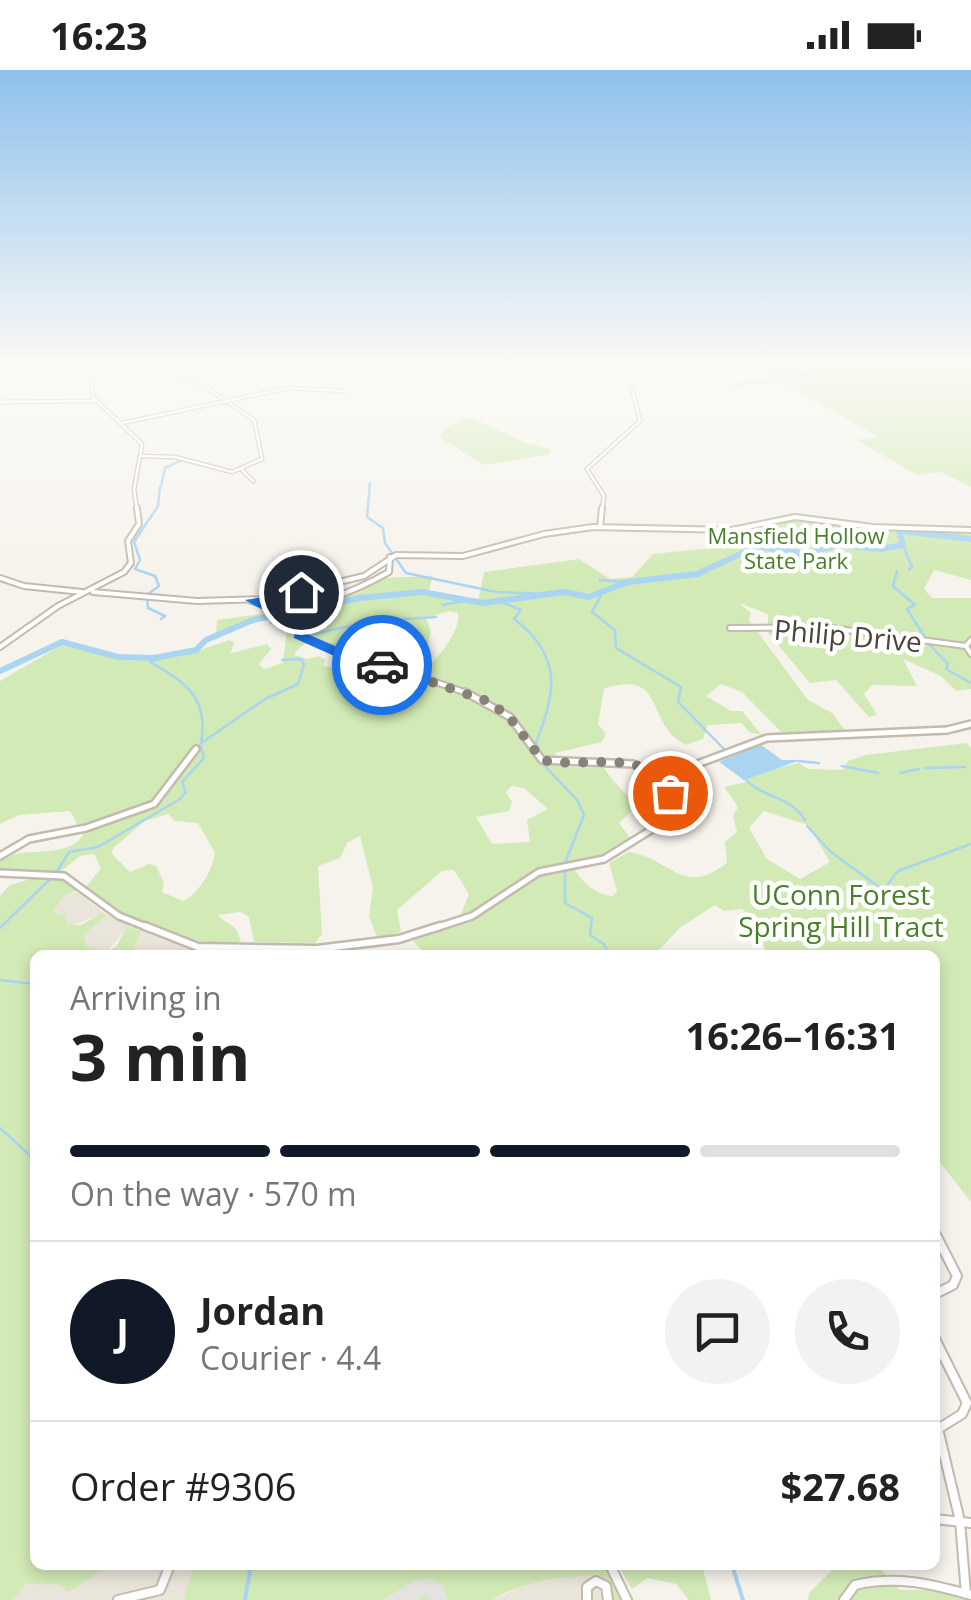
<!DOCTYPE html>
<html lang="en">
<head>
<meta charset="utf-8">
<style>
	:root { --surface:#fff; --page:#f2f2f2; --text:#222; --muted:#767676; --line:#e0e0e0; --accent:#111827 }
	body { margin:0; font-family:"Open Sans",sans-serif; background:var(--page); color:var(--text); height:100vh; display:flex; flex-direction:column; font-size:38px; white-space:nowrap }
	* { box-sizing:border-box; margin:0 }
	p { font-size:32px; color:var(--muted) }
	.icon { flex:none; width:55px; height:55px; fill:none; stroke:currentColor; stroke-width:2; stroke-linecap:round; stroke-linejoin:round }
	.map { position:relative; flex:1; overflow:hidden }
	.drawer { position:absolute; left:30px; top:880px; width:910px; height:620px; display:flex; flex-direction:column; background:var(--surface); border-radius:15px; box-shadow:0 5px 15px #0003 }
	.drawer>* { flex:none }
	.pin { position:absolute; display:grid; place-items:center; width:85px; height:85px; color:#fff; margin:-42px; border:5px solid #fff; border-radius:50%; box-shadow:0 2px 10px #0007 }
	.courier { position:absolute; display:grid; place-items:center; width:100px; height:100px; margin:-50px; border:8px solid #1a73e8; border-radius:50%; background:#fff; color:#222; box-shadow:0 2px 12px #0007 }
	.headline em { font-style:normal; font-weight:700 }
	.headline div { display:flex; flex-direction:column-reverse }
	.headline { display:flex; align-items:center; justify-content:space-between; height:170px; padding:0 40px }
	h1 { font-size:65px; font-weight:700; line-height:75px }
	.bar { display:grid; grid-template-columns:repeat(4,1fr); gap:15px 10px; align-content:center; height:120px; padding:0 40px }
	.bar i { height:12px; border-radius:8px; background:var(--line) }
	.bar .current { background:var(--accent) }
	.bar p { grid-column:span 4 }
	.line { display:flex; align-items:center; gap:25px; padding:0 40px; border-top:2px solid var(--line) }
	.line div { flex:1 }
	.round { display:grid; place-items:center; flex:none; width:105px; height:105px; border-radius:52px; background:var(--page) }
	.status { display:flex; justify-content:space-between; align-items:center; height:70px; padding:0 50px; background:var(--surface); direction:ltr }
	.status svg { height:28px; fill:currentColor }
	.map>svg:first-child { display:block }
	.residential { fill:#eae5da }
	.green { fill:#d2eab5; fill-rule:evenodd }
	.parking { fill:#e5e3e0 }
	.water { fill:#a9d4f2 }
	.lines { fill:none; stroke-linecap:round; stroke-linejoin:round }
	.stream-far1 { stroke:#a9d4f2; stroke-width:2.5 }
	.stream { stroke:#a9d4f2; stroke-width:4 }
	.river { stroke:#a9d4f2; stroke-width:6 }
	.minor-far4-casing { stroke:#c2bbae; stroke-width:5 }
	.minor-far3-casing { stroke:#c2bbae; stroke-width:8 }
	.minor-far2-casing { stroke:#c2bbae; stroke-width:10 }
	.minor-far1-casing { stroke:#c2bbae; stroke-width:11 }
	.minor-casing { stroke:#c2bbae; stroke-width:12 }
	.minor-far4 { stroke:#fff; stroke-width:2.5 }
	.minor-far3 { stroke:#fff; stroke-width:4 }
	.minor-far2 { stroke:#fff; stroke-width:5 }
	.minor-far1 { stroke:#fff; stroke-width:6 }
	.minor { stroke:#fff; stroke-width:8 }
	.route { fill:#1a73e8 }
	.done { stroke:#878178; stroke-width:10; stroke-dasharray:0 18 }
	.labels { text-anchor:middle; dominant-baseline:central; stroke-width:9; stroke-linejoin:round; paint-order:stroke }
	.far-park-label { font-size:22px; fill:#4a7f2a; stroke:#fff }
	.street-label { font-size:28px; fill:#4b4439; stroke:#fff }
	.park-label { font-size:28px; fill:#4a7f2a; stroke:#fff }
</style>
</head>
<body>
<div class="status"><b>16:23</b><svg viewBox="0 0 49 12"><path d="M0 12V9h3v3zM5 12V6h3v6zM10 12V3h3v9zM15 12V0h3v12zM26 1h20v11H26zM47 4h2v5h-2z"/></svg></div>
<div class="map">
<svg width="971" height="1530" viewBox="0 0 971 1530">
	<rect width="100%" height="100%" fill="#f6f3ec"/>
	<g class="residential">
		<path d="M77,822L104,843L71,856L53,842L62,828Z"/>
		<path d="M107,845L130,855L107,881L86,876L84,865Z"/>
		<path d="M141,861L202,881L299,879L308,885H132Z"/>
		<path d="M108,1495H195L183,1530H12L26,1514H57L69,1521Z"/>
		<path d="M590,1503L606,1508L611,1530H493L524,1515Z"/>
	</g>
	<g class="green">
		<path d="M749,294H971V417L941,402L917,405L857,370L879,367Z"/>
		<path d="M470,347L526,373L551,379L550,384L484,395L439,367L446,357Z"/>
		<path d="M792,449L971,461V510L934,500L924,519L932,528H971V619L956,621L941,606L903,589L917,616L872,615L864,624L877,645L869,647L836,610L810,613L768,563V544L739,533L751,543L749,550L808,630L832,643L845,660L785,666L742,622L721,614L706,626L731,641H742L762,665L749,662L742,653L708,655L703,669L686,675C644,654 667,598 604,619L598,654L606,664L602,672L555,683L565,697L604,698C613,713 626,722 636,737L619,753L631,769L606,786L572,795C579,810 597,826 613,826L617,821L609,793L629,782C670,788 683,828 727,793L725,772L737,762L733,746L738,737L724,717L746,712L747,706L799,693L808,699L843,700L848,691L866,685L967,673L971,679V1132L935,1086V885H767L756,854L742,839L724,841L715,835L681,857L654,885H426L413,871L457,854L469,824L454,800L442,801L397,840L401,862L378,869L369,847L373,818L360,766L347,773L340,788L318,796L322,864L315,873L254,872L249,847L241,842L217,845L236,859L241,871C202,885 111,848 86,817L101,798L94,784L80,786L61,801H0V791C23,773 65,792 83,765L70,741L19,745L0,754V611L60,576C67,575 97,585 111,588C151,596 191,584 229,570L234,572L231,583L267,574L271,579L259,594L264,599L283,593L289,543L262,547L216,567L217,550L261,544V537L301,536L294,561L301,564L308,534L360,521L383,508L433,506L428,523L417,524L487,535L478,532L484,502L579,489L610,509L632,507L653,484L760,473L753,460ZM449,541L458,543C461,561 437,590 422,602L425,613L419,621L397,610L400,600C373,596 348,602 323,596L325,590L319,586L307,589L294,585C314,553 335,592 359,586C367,584 371,578 381,578C399,578 410,582 427,578L431,562L426,548ZM512,716L524,718L548,739L527,750L530,772L492,774L476,747L509,741L512,732L506,722ZM764,741L808,755L830,792L800,809L767,789L749,758ZM168,744L175,751L198,753L215,783C213,799 198,825 183,831L162,822L164,813L156,796L149,794L130,802L112,784L113,778L145,751Z"/>
		<path d="M37,807L60,808L77,820L62,828L53,842L64,845L68,855H81L102,843L107,845L84,865L86,876L107,881L116,877L127,856L141,861L132,885H35V1495H108L69,1522L57,1514H26L12,1530H0V826L10,815Z"/>
		<path d="M195,1495H605L621,1530H611L606,1508C583,1500 512,1514 493,1530H183Z"/>
		<path d="M618,1495H702L711,1530H689L676,1514L647,1508L632,1519Z"/>
		<path d="M837,1495H877L900,1520H932L968,1530H808L809,1523Z"/>
	</g>
	<path class="parking" d="M427,1508L442,1515L449,1530H432L425,1525L417,1530H383L413,1511Z"/>
	<path class="water" d="M760,674L782,690H801L744,710L719,692Z"/>
	<g class="lines">
		<g class="stream-far1">
			<path d="M732,315L800,308L839,294"/>
			<path d="M370,413L367,447L383,458L385,473L406,503L496,522L550,524"/>
			<path d="M161,416L165,398L182,390"/>
			<path d="M903,475L912,497L909,500"/>
			<path d="M897,501L893,516L915,535L907,539L926,569"/>
			<path d="M600,510L628,512"/>
			<path d="M603,522L592,542L615,560L616,578L681,617L678,632L724,679"/>
			<path d="M148,524L159,516L155,506L135,499L140,490L134,472L158,436L160,417"/>
			<path d="M147,528L148,538L165,546L161,549"/>
			<path d="M504,533L521,540L514,549C562,585 557,622 536,672L542,686"/>
			<path d="M443,535L463,531"/>
			<path d="M270,546L271,553"/>
			<path d="M306,566L371,551L436,547"/>
			<path d="M929,574L948,594L946,599L971,613"/>
			<path d="M170,585L150,592C187,613 209,628 201,674"/>
			<path d="M200,674L265,629L298,614L304,594L301,589L282,590"/>
			<path d="M540,691L578,731L584,745L565,793"/>
			<path d="M798,691L819,693"/>
			<path d="M842,696L878,703"/>
			<path d="M925,698L965,697"/>
			<path d="M900,703L919,699"/>
			<path d="M745,709C764,729 789,725 805,750"/>
			<path d="M807,756L831,782L883,820"/>
			<path d="M565,798V833L592,848L590,865L604,874L609,885"/>
			<path d="M56,803L69,782L98,777L180,729L186,722L182,712L204,688L201,677"/>
			<path d="M885,818L898,801L971,774"/>
			<path d="M0,858L52,807"/>
			<path d="M0,910L35,914"/>
			<path d="M0,1058L35,1090"/>
		</g>
		<g class="stream">
			<path d="M732,1495L743,1530"/>
			<path d="M245,1530L251,1495"/>
		</g>
		<path class="river" d="M0,601L62,572L118,587L154,588L196,580L206,570L253,550L360,528L422,522L483,533L564,522L589,527L628,512L697,504L758,476L803,484L837,475L881,479L903,475L899,461L971,469"/>
		<g class="minor-far4-casing">
			<g id="minor-far4">
				<path d="M104,294L91,304L93,327L142,374L134,420L137,440"/>
				<path d="M0,332L96,331"/>
				<path d="M122,353L288,318L344,321"/>
				<path d="M140,386L175,387L232,402L262,389L254,350L200,313L175,305"/>
				<path d="M242,400L253,411"/>
				<path d="M602,440L604,426L587,399L640,351L626,294"/>
			</g>
		</g>
		<g class="minor-far3-casing">
			<g id="minor-far3">
				<path d="M600,457L602,438"/>
				<path d="M0,508L24,516L82,522"/>
				<path d="M93,522L197,531L269,529L364,506L396,485L463,486L544,464L593,457L732,460L795,447L873,457L971,460"/>
				<path d="M251,531C296,546 350,524 389,502L390,487"/>
				<path d="M730,558L823,557L966,576"/>
				<path d="M299,565C355,590 414,602 471,625"/>
				<path d="M299,565L303,533"/>
				<path d="M971,570L966,576L971,584"/>
				<path d="M0,577L58,536L124,502L131,493L128,471L139,454L137,438"/>
			</g>
		</g>
		<g class="minor-far2-casing">
			<g id="minor-far2">
				<path d="M465,622L510,647L542,690L633,694L665,712"/>
				<path d="M0,786L29,769L86,758L154,734L196,679"/>
				<path d="M0,803L64,806L119,846L151,859"/>
				<path d="M432,859L472,846L539,802L604,789L667,750L672,743L668,705L767,668L947,660L971,654"/>
			</g>
		</g>
		<g class="minor-far1-casing">
			<path id="minor-far1" d="M145,856L198,877L317,879L399,869L440,856"/>
		</g>
		<g class="minor-casing">
			<g id="minor">
				<path d="M935,1163L957,1206L953,1215L935,1224"/>
				<path d="M935,1269L967,1333L962,1344L938,1359"/>
				<path d="M938,1359L960,1451L966,1524"/>
				<path d="M935,1449L971,1453"/>
				<path d="M610,1495L627,1530"/>
				<path d="M118,1530L160,1520L170,1495"/>
				<path d="M587,1530V1517L596,1511L606,1516L608,1530"/>
				<path d="M844,1530L855,1515C895,1505 932,1514 971,1525"/>
			</g>
		</g>
		<use href="#minor-far4" class="minor-far4"/>
		<use href="#minor-far3" class="minor-far3"/>
		<use href="#minor-far2" class="minor-far2"/>
		<use href="#minor-far1" class="minor-far1"/>
		<use href="#minor" class="minor"/>
	</g>
	<linearGradient id="sky" x2="0" y2="1"><stop stop-color="#8fc1ec"/><stop offset="0.58" stop-color="#fbfaf6"/><stop offset="1" stop-color="#fbfaf6" stop-opacity="0"/></linearGradient>
	<rect width="971" height="508" fill="url(#sky)"/>
	<path class="route" d="M305,520V525L268,531H308L305,563L350,583L386,592V598L341,589L294,568L297,537L261,539L245,530Z"/>
	<g class="lines">
		<path class="done" d="M382,595L490,632L510,648L542,690C581,700 650,675 670,723"/>
	</g>
	<g class="labels">
		<g class="far-park-label">
			<text x="796" y="465">Mansfield Hollow<tspan x="796" dy="25">State Park</tspan></text>
		</g>
		<g class="street-label">
			<text transform="translate(848 565) rotate(5)">Philip Drive</text>
		</g>
		<g class="park-label">
			<text x="841" y="824">UConn Forest<tspan x="841" dy="32">Spring Hill Tract</tspan></text>
		</g>
	</g>
</svg>
<div class="pin" style="left:670px;top:723px;background:#ea580c"><svg class="icon" aria-label="bag" viewBox="0 0 24 24"><path d="M5 8h14l-1 12H6zM9 8a3 3 0 0 1 6 0"/></svg></div>
<div class="pin" style="left:301px;top:522px;background:#1f2937"><svg class="icon" aria-label="home" viewBox="0 0 24 24"><path d="M3 11l9-7 9 7M6 9v11h12V9"/></svg></div>
<div class="courier" style="left:382px;top:595px"><svg class="icon" aria-label="car" viewBox="0 0 24 24"><path d="M5 17H2v-5l4-1 3-4h7l3 4 3 1v5h-3M9 17h6M6 11h13"/><circle cx="7" cy="17" r="2"/><circle cx="17" cy="17" r="2"/></svg></div>
<section class="drawer">
<div class="headline"><div><h1>3 min</h1><p>Arriving in</p></div><em>16:26–16:31</em></div>
<div class="bar"><i class="current"></i><i class="current"></i><i class="current"></i><i></i><p>On the way · 570 m</p></div>
<div class="line" style="height:180px"><b class="round" style="background:var(--accent);color:#fff">J</b><div><b>Jordan</b><p>Courier · 4.4</p></div><a class="round"><svg class="icon" aria-label="chat" viewBox="0 0 24 24"><path d="M4 5h16v11H9l-5 4z"/></svg></a><a class="round"><svg class="icon" aria-label="phone" viewBox="0 0 24 24"><path d="M5 4h4l2 5-3 2q2 4 5 5l2-3 5 2v4C11 20 4 13 5 4z"/></svg></a></div>
<div class="line" style="height:130px"><div>Order #9306</div><b>$27.68</b></div>
</section>
</div>
</body>
</html>
